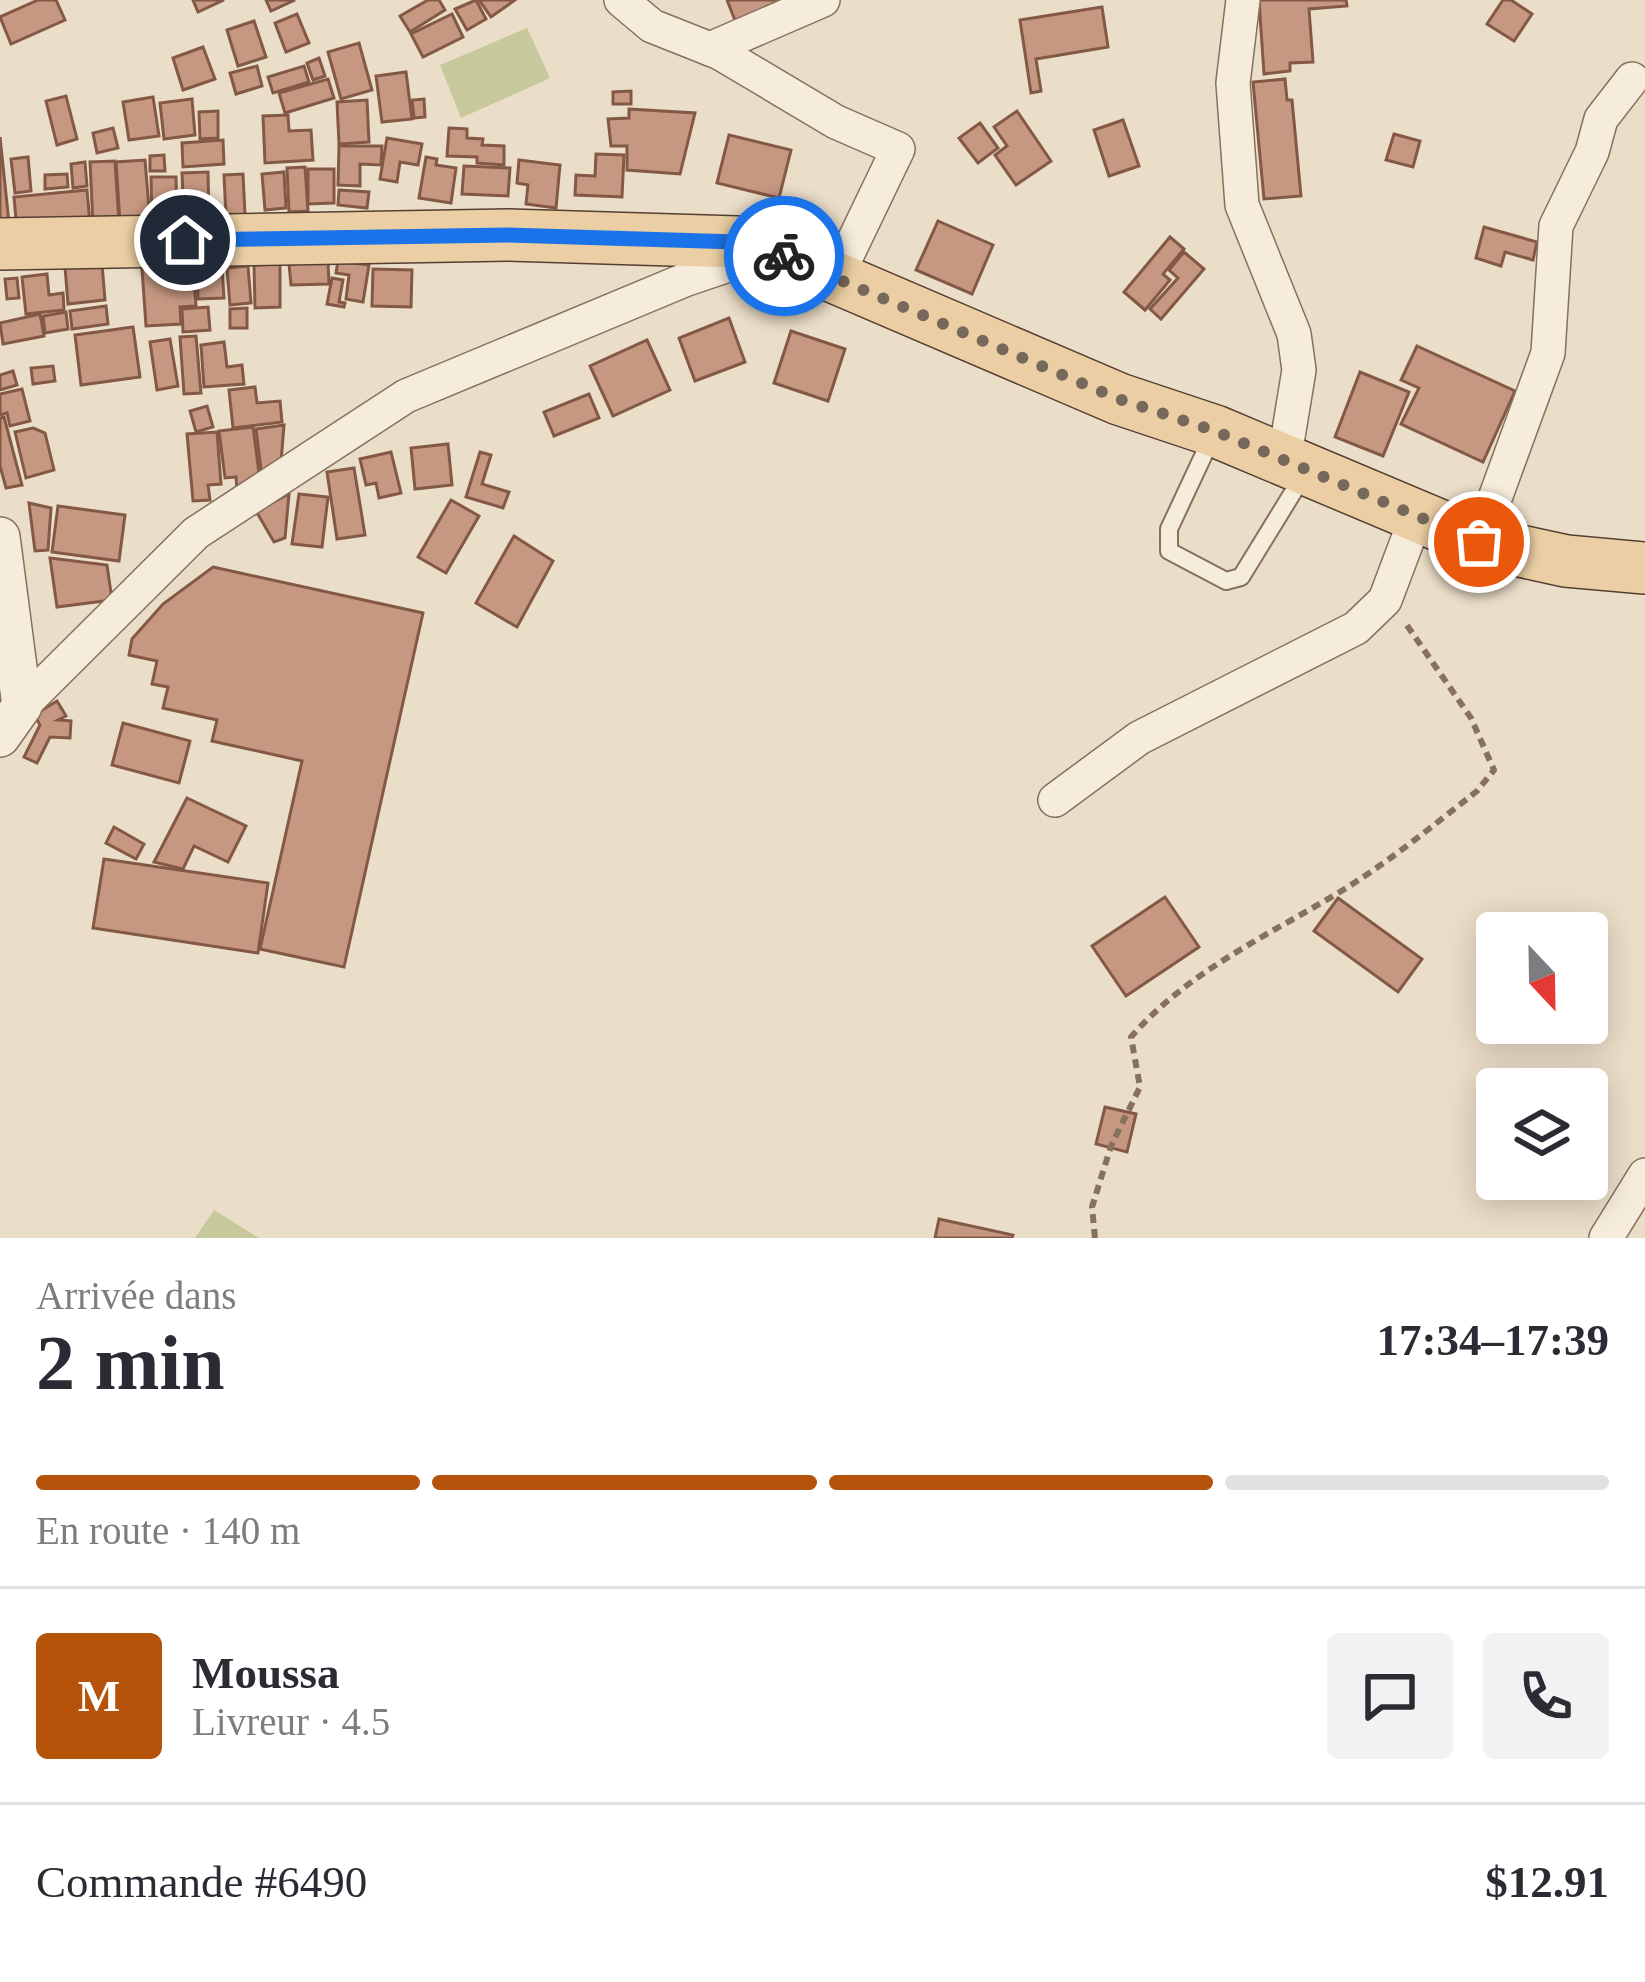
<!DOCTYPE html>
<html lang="fr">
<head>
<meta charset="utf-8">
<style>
	:root { --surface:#fff; --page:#f2f2f3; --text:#2b2b33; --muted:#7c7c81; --line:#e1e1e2; --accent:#b45309 }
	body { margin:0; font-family:"Times New Roman",serif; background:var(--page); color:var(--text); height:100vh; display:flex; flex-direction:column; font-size:45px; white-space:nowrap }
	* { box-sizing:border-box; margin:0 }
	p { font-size:39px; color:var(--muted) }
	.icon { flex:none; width:66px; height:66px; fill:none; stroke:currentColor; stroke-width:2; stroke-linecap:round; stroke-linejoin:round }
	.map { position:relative; height:1238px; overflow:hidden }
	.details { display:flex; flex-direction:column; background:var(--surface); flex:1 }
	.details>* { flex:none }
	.needle { width:78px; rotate:158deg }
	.buttons { position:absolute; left:1476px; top:912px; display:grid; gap:24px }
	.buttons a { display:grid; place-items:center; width:132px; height:132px; border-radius:12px; background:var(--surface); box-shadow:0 6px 30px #0003; font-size:60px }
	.pin { position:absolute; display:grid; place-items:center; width:102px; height:102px; color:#fff; margin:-51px; border:6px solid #fff; border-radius:50%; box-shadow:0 3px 12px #0007 }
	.courier { position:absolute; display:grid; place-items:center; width:120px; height:120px; margin:-60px; border:9px solid #1a73e8; border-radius:50%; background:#fff; color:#222; box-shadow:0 3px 15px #0007 }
	.overview em { font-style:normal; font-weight:700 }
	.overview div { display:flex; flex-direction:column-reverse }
	.overview { display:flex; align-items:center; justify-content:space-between; height:204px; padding:0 36px }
	h1 { font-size:78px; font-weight:700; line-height:90px }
	.bar { display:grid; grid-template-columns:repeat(4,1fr); gap:18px 12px; align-content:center; height:144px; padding:0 36px }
	.bar i { height:15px; border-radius:9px; background:var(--line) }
	.bar .current { background:var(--accent) }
	.bar p { grid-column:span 4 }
	.line { display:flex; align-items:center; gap:30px; padding:0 36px; border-top:3px solid var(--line) }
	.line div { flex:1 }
	.round { display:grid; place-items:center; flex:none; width:126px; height:126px; border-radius:12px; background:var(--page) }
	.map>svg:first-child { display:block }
	.green { fill:#c7c99c }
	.building { fill:#c69881; stroke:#835946; stroke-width:3 }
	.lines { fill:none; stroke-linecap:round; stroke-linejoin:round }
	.service-casing { stroke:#86705e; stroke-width:20 }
	.minor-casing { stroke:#86705e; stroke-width:36 }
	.tertiary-casing { stroke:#86705e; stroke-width:42 }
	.primary-casing { stroke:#543f32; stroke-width:54 }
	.path { stroke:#86705e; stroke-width:6; stroke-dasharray:9 6; stroke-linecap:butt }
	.service { stroke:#f6ecdb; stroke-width:16 }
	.minor { stroke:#f6ecdb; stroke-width:33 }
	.tertiary { stroke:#f6ecdb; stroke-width:39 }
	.primary { stroke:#ebcea3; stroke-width:51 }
	.done { stroke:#76695b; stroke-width:12; stroke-dasharray:0 21.6 }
	.route { stroke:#1a73e8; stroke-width:15 }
</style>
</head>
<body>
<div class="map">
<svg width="1645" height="1238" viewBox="0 0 1645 1238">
	<rect width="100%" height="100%" fill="#ebdec8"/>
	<g class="green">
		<path d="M527,28L550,78L461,118L440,65Z"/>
		<path d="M214,1210L259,1238H195Z"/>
	</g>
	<g class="building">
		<path d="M38,0H56L65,20L11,44L0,17Z"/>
		<path d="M193,0H224L198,12Z"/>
		<path d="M266,0H295L271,11Z"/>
		<path d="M428,0H439L445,10L410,32L400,16Z"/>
		<path d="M476,0L486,19L467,30L455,9Z"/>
		<path d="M479,0H515L491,17Z"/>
		<path d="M727,0H783L738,28Z"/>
		<path d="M1259,0H1346L1347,6L1309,9L1313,62L1290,63V71L1264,74Z"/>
		<path d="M1503,0H1511L1532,14L1514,41L1487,24Z"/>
		<path d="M1102,7L1108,47L1036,59L1041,91L1031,93L1020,20Z"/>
		<path d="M297,14L309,43L286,52L275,23Z"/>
		<path d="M452,14L463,37L423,57L411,34Z"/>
		<path d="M254,21L266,57L238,66L227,30Z"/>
		<path d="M359,43L372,90L341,99L328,52Z"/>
		<path d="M203,47L215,79L183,90L173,58Z"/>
		<path d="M319,58L325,76L313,80L307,63Z"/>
		<path d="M257,66L262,86L236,94L230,73Z"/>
		<path d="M304,66L309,82L273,93L268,77Z"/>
		<path d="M406,72L412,119L382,122L376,76Z"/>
		<path d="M328,79L334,98L285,113L279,93Z"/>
		<path d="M1285,79L1287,100H1292L1301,196L1264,199L1253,82Z"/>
		<path d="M631,91V104H613V92Z"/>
		<path d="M66,96L77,139L57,145L46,101Z"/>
		<path d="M153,97L159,136L129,140L123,102Z"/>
		<path d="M192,99L195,135L164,139L160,103Z"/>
		<path d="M424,99L425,117L414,118L412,100Z"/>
		<path d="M367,100L369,142L339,144L337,102Z"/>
		<path d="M629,109L695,113L680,174L627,170V146H611L608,119L629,118Z"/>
		<path d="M218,111V138L200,139L199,112Z"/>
		<path d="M1017,111L1051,161L1016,185L995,155L1007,146L994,127Z"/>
		<path d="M288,115L289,131L311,130L313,160L265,163L263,116Z"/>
		<path d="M1123,120L1139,166L1109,176L1094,130Z"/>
		<path d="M980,123L998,148L978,163L959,138Z"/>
		<path d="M113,128L118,148L97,153L93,133Z"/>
		<path d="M449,128L467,129V138L483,139L482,145L504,146V165L477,163V157L447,156Z"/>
		<path d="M1394,134L1420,141L1413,167L1386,160Z"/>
		<path d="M729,135L791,150L779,198L717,183Z"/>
		<path d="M0,137L9,223L0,224Z"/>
		<path d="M387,138L422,144L418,165L400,162L397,182L380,179Z"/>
		<path d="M223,140L224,164L183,167L182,143Z"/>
		<path d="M339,146H382L381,165L360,164V186L338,185Z"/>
		<path d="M596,154L624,155L622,197L575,195L576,175L595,176Z"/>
		<path d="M164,155L165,171H150V156Z"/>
		<path d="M28,157L31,191L15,193L11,159Z"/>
		<path d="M426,157L437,159L436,165L456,168L451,203L419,198Z"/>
		<path d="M145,160L150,220L120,222L116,162Z"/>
		<path d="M519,160L560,165L556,208L526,204L528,185L517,183Z"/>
		<path d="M115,161L119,223L93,225L90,162Z"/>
		<path d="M85,162L87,186L73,188L71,164Z"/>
		<path d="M464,166L510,168L508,196L462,194Z"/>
		<path d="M305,167L308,211L289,212L287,168Z"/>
		<path d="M308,169H334V203L308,204Z"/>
		<path d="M208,172L209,217L184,218L182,173Z"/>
		<path d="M284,172L286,208L265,210L262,174Z"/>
		<path d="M67,174L68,187L45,189V175Z"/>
		<path d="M243,174L245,215L226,216L224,175Z"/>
		<path d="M151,177H176L177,220L152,221Z"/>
		<path d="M87,190L90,224L17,231L14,197Z"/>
		<path d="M339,190L369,192L367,208L338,205Z"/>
		<path d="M938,221L993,245L972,294L916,270Z"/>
		<path d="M1484,227L1537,242L1533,260L1505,252L1501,266L1476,258Z"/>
		<path d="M1170,237L1184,249L1163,274L1170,280L1145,310L1124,292Z"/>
		<path d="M1184,252L1204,269L1161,319L1150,309L1178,278L1169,270Z"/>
		<path d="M338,261L369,265L363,302L346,299L349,275L336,273Z"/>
		<path d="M328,262L329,284L291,285L289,264Z"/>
		<path d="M102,264L105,300L68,304L65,267Z"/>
		<path d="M280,264V307L255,308L254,265Z"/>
		<path d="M193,266L196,306L180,307L181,324L146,326L142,269Z"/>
		<path d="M248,266L251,303L230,305L227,268Z"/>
		<path d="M222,268L224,298L198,299L197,269Z"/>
		<path d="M373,269L412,270L411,307L372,306Z"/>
		<path d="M47,274L49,295L63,293L64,310L26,314L22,277Z"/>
		<path d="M17,278L19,298L7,299L5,279Z"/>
		<path d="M332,278L343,280L339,302L345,303L344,307L327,304Z"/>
		<path d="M106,306L108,324L72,329L70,311Z"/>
		<path d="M208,307L210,330L183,332L182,309Z"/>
		<path d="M247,308V328H230V309Z"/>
		<path d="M66,312L68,329L45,333L43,316Z"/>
		<path d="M40,314L44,336L3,344L0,323Z"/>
		<path d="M729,318L745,362L695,381L679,338Z"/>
		<path d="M133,327L140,377L81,385L75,335Z"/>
		<path d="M791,331L845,349L828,401L774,383Z"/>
		<path d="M196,336L201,393L184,394L180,337Z"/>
		<path d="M170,339L178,386L157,390L150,342Z"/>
		<path d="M647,340L670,390L613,416L590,366Z"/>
		<path d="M224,342L227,367L242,365L244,384L204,387L201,345Z"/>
		<path d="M1417,346L1515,391L1483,462L1401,424L1419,388L1401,380Z"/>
		<path d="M53,366L55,381L33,384L31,368Z"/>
		<path d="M13,371L17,385L0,390V375Z"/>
		<path d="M1360,372L1409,392L1383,456L1335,437Z"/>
		<path d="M255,387L257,403L280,401L282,422L233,428L229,390Z"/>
		<path d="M22,389L30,421L10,426L7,413L0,415V394Z"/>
		<path d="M589,394L599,418L554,436L544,412Z"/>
		<path d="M207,406L213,427L196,432L190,411Z"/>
		<path d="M4,417L22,485L6,488L0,466V418Z"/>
		<path d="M284,425L281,462L262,478L256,429Z"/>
		<path d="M253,427L261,488L237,491L236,477L225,478L219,431Z"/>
		<path d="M33,428L45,433L54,470L26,478L15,432Z"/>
		<path d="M217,432L221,484L208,485L210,500L193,501L187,434Z"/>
		<path d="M448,444L452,485L415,489L411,448Z"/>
		<path d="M391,452L401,493L379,498L376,483L366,485L360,459Z"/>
		<path d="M480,452L491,455L482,484L509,492L503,508L466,497Z"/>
		<path d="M354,468L365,535L337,539L327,472Z"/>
		<path d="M289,494L285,538L274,542L256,511Z"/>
		<path d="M299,494L328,497L322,547L292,544Z"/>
		<path d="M451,500L479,516L446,573L418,557Z"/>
		<path d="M29,503L51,508L48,550L35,551Z"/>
		<path d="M58,506L125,515L119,561L52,552Z"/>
		<path d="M514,536L553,561L517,627L476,603Z"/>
		<path d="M50,558L107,565L112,600L57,607Z"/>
		<path d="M213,567L423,613L344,967L260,949L302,761L212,741L217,720L163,708L168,687L152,684L157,661L129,655L132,639L163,604Z"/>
		<path d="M57,701L66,716L58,720L71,721L70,738L50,737L37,763L24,757L40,725L34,715Z"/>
		<path d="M123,723L190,741L179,783L112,765Z"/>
		<path d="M187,798L246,826L228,862L194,846L183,869L154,862Z"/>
		<path d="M114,827L144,844L136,859L106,843Z"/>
		<path d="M104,859L268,883L258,953L93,928Z"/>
		<path d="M1165,897L1199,947L1126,996L1092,946Z"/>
		<path d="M1338,898L1422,959L1398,992L1314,931Z"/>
		<path d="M1105,1107L1136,1114L1127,1152L1096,1144Z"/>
		<path d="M939,1219L1013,1235L1012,1238H935Z"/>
	</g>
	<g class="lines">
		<g class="service-casing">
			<path id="service" d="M1212,437L1169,529V551L1226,581L1241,577L1303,476"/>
		</g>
		<g class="minor-casing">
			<g id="minor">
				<path d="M621,0L652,26L720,53L836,122L898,149L836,278"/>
				<path d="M1243,0L1233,83L1242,205L1294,334L1299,370L1284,461"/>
				<path d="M710,49L823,0"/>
				<path d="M1479,542L1548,353L1556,226L1592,152L1601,119L1632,79"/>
				<path d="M22,706L196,533L406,396L687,279L764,253"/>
				<path d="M1055,800L1139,738L1356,628L1385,600L1417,515"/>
				<path d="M1606,1238L1645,1175"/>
			</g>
		</g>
		<g class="tertiary-casing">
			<path id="tertiary" d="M0,537L22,706L0,737"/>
		</g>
		<g class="primary-casing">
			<path id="primary" d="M0,244L508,235L737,242L771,250L1119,399L1215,431L1479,542L1566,561L1645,568"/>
		</g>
		<path class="path" d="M1095,1238L1092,1207L1111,1146L1140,1087L1131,1037C1188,971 1269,935 1343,890C1390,861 1434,825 1477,791L1494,770L1471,718L1404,621"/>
		<use href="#service" class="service"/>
		<use href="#minor" class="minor"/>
		<use href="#tertiary" class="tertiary"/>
		<use href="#primary" class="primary"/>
	</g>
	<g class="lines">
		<path class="done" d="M784,256L1119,399L1215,431L1479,542"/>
		<path class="route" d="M185,240L508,235L737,242L784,256"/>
	</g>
</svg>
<div class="buttons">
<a><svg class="needle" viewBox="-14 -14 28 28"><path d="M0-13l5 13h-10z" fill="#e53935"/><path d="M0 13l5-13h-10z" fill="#7c7c81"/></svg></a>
<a><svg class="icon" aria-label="layers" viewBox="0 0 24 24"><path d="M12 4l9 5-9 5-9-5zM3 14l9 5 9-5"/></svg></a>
</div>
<div class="pin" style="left:1479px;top:542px;background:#ea580c"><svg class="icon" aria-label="bag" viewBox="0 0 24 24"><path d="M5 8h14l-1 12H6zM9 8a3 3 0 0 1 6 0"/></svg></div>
<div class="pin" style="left:185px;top:240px;background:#1f2937"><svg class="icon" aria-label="home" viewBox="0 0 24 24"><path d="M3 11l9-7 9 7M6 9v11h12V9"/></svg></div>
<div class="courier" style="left:784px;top:256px"><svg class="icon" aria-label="bike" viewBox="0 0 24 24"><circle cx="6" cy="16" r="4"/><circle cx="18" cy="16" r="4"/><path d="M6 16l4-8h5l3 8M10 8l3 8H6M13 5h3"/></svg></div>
</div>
<section class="details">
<div class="overview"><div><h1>2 min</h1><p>Arrivée dans</p></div><em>17:34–17:39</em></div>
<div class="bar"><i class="current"></i><i class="current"></i><i class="current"></i><i></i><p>En route · 140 m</p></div>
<div class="line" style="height:216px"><b class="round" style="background:var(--accent);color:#fff">M</b><div><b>Moussa</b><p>Livreur · 4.5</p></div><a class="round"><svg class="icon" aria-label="chat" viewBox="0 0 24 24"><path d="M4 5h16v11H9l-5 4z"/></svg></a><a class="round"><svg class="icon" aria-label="phone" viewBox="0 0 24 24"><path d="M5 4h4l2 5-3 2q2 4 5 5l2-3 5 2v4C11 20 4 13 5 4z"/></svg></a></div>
<div class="line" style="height:156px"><div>Commande #6490</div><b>$12.91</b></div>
</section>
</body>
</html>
